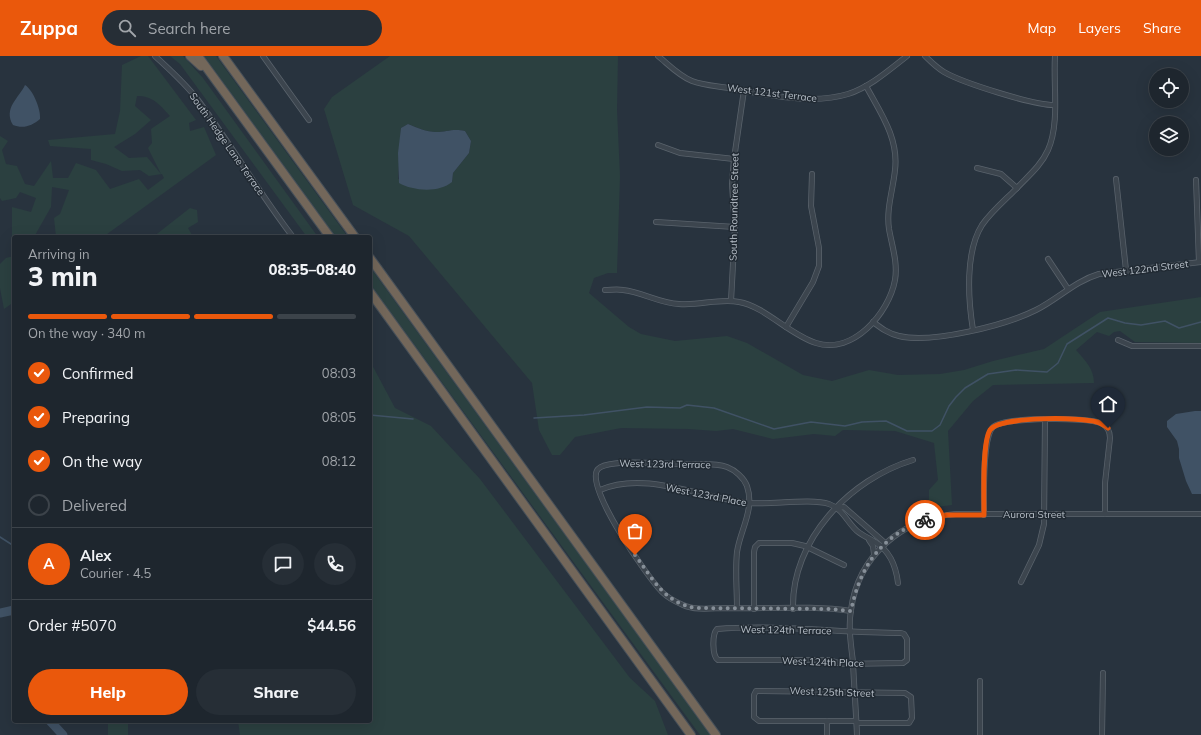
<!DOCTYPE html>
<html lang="en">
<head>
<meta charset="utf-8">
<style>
	:root { --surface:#1e262e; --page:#262e36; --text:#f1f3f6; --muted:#a1a5aa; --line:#3c434a; --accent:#ea580c }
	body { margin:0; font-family:Mulish,sans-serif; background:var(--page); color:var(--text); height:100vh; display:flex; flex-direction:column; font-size:15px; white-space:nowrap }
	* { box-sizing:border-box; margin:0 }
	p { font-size:13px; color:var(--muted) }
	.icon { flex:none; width:22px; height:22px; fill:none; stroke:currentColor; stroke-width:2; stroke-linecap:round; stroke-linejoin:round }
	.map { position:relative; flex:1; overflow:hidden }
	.drawer { position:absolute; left:12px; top:179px; width:360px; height:488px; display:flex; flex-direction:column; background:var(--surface); border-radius:4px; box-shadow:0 4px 16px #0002,0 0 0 1px var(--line) }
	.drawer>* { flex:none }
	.fabs { position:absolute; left:1149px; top:12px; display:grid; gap:8px }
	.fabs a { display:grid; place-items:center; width:40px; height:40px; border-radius:50%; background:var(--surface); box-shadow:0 4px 16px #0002,0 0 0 1px var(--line); font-size:20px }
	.pin { position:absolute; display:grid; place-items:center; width:34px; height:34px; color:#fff; margin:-41px -17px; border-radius:50% 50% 50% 0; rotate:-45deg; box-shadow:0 0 4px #0007 }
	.pin .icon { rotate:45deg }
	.courier { position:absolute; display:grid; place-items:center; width:40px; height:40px; margin:-20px; border:3px solid #ea580c; border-radius:50%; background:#fff; color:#222; box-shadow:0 1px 5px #0007 }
	.overview em { font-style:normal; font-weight:800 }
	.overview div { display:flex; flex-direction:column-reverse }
	.overview { display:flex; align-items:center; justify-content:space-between; height:68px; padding:0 16px }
	h1 { font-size:26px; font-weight:800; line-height:30px }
	.bar { display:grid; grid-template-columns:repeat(4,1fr); gap:6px 4px; align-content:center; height:48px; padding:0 16px }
	.bar i { height:5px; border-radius:3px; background:var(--line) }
	.bar .on { background:var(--accent) }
	.bar p { grid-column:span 4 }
	.line { display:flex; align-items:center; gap:10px; padding:0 16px; border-top:1px solid var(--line) }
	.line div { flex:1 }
	.round { display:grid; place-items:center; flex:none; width:42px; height:42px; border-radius:21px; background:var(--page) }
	ol { padding:0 16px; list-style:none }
	li { display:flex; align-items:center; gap:12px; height:44px }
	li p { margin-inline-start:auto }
	li .icon { padding:4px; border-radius:50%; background:var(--accent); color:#fff; stroke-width:4 }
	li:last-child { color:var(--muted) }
	li i { width:22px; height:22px; border:2px solid var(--line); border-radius:50% }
	.action { display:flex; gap:8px; margin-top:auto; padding:8px 16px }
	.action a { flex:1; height:46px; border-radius:24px; background:var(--accent); color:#fff; font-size:16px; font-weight:800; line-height:46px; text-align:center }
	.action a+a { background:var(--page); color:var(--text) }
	header { display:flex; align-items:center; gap:24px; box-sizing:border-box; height:56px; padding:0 20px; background:var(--accent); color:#fff }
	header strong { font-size:19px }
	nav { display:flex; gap:22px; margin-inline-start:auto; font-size:14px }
	.search { width:280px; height:36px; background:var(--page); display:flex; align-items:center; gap:10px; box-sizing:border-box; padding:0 14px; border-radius:22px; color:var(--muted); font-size:15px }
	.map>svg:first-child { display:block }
	.green { fill:#2b4040; fill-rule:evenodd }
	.water { fill:#405265 }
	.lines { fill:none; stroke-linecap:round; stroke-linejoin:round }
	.stream { stroke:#405265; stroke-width:1.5 }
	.river { stroke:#405265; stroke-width:9 }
	.minor-casing { stroke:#5a636c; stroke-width:6 }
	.motorway-casing { stroke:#475059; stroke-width:10 }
	.minor { stroke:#3c454e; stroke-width:4.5 }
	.motorway { stroke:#73675a; stroke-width:8 }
	.done { stroke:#868f98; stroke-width:4; stroke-dasharray:0 7.2 }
	.route { stroke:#ea580c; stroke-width:5 }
	.labels { text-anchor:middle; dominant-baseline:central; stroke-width:3; stroke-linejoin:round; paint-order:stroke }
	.street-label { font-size:10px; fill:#b8c0c9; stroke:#212a33 }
</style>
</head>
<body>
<header>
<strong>Zuppa</strong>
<div class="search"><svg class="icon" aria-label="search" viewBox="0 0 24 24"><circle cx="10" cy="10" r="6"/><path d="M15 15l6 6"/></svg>Search here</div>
<nav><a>Map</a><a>Layers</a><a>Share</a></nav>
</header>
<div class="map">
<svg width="1201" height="679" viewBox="0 0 1201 679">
	<rect width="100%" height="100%" fill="#28333e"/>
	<g class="green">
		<path d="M141,0H148L196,64L189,67L190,75L204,71L216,99L103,181H56L54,162L60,158L69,134L52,131L51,151L34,181H14V187H12V151L31,156L36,142L20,136L16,142L2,145L0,142V80L8,85L2,94L6,108L17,110L25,128L34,130L51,105L53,122H68L76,107L96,114L110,133L139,123L148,134L164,122L162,118L149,120L140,114L122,115L106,108L91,104V93L50,90L48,84L115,78L120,55L122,9ZM137,40C153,40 159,48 170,60L151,73L152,87L148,92L161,118L147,101L129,102L114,91L135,78L151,64L135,50Z"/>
		<path d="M170,0H183L203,22L318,181H307L180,8Z"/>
		<path d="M204,0H216L348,181H336Z"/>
		<path d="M390,0H618L617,54L620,120L617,217H608L594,222L589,237L629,271L641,278L675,285L727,280L747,287L803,319L832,325L869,314L898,319L940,318L964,314L993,305L1044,293L1100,256L1201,241V287L1135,286L1120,275L1114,276L1109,280L1097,276L1076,294C1085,304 1094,313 1094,327L993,329L973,345L948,375L952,449L929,452V434L938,424L934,387L895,375L843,374L835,380L814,378L773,383L733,373L716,375L688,373L621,372L575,381L560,399H552L539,374L532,327L409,180L353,149L324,53L332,41ZM408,68C418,72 426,76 436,76C447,76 453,72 465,75L471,85L469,97L453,117L452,126L398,123L401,72Z"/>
		<path d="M190,152L197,154L198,166L188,172L193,181H153Z"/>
		<path d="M14,200V246L4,253L0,232V208L6,202Z"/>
		<path d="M370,211L711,679H700L370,228Z"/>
		<path d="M370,305L395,352L431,370L480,423L630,622L655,645L668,679H240L238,665H370Z"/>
		<rect x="108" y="665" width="20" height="14"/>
	</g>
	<g class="water">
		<path d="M25,29C33,34 41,53 40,63C32,70 23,73 13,69C3,52 19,42 25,29Z"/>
		<path d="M408,68C418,72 426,76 436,76C447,76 453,72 465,75L471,85L469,97L453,117L452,126C439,137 413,135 399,127L398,97L401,72Z"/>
		<path d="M1195,355H1201V438H1192L1186,425L1179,402V393L1177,385L1167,371V365L1176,358Z"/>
	</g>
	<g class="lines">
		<g class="stream">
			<path d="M370,359L413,363"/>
			<path d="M534,362L584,359L647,351L680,352L687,349L714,352L774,373L811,366L845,370L862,366L886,365L907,375H932L940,369L949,350L956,341L965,332L988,318L1016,314L1047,316L1058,307L1067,288L1108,262L1125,267L1141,269L1165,265L1179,272L1201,266"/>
			<path d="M0,481L14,490"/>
		</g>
		<g class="river">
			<path d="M0,557L14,554"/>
			<path d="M50,665L63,679"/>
		</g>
		<g class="minor-casing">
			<g id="minor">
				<path d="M155,0C170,14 185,27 198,44C231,88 259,137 293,181"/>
				<path d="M263,0L309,64"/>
				<path d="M658,0C668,8 679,20 692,25C705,30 720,30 734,33C771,39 812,49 848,38C870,31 889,14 907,0"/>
				<path d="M925,0C931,6 937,12 944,16C963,27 1033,49 1054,49"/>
				<path d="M658,89L680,97L734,103"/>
				<path d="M977,112L1001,118L1017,132"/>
				<path d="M1116,123L1126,214"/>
				<path d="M1196,124L1199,206"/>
				<path d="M656,166L735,171"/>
				<path d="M1048,203L1068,233"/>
				<path d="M605,234C611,234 617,233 623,234C642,236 659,247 679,248C699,250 719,242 739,246C764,250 790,279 816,287C853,299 889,257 895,224C898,207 892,190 889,173C886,153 893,134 895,114C899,82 880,56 866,30"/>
				<path d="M731,245L735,171L732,128L734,103L744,34"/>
				<path d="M873,266C881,272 889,278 899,280C932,288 1006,269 1036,254C1058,243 1075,225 1099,218L1201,206"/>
				<path d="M786,271L813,226L819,210V192L811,150L812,118"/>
				<path d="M973,274C968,243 965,196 982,169C991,156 1004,145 1015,134C1027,121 1041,110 1048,94C1060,67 1053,29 1055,0"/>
				<path d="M1118,284L1132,290H1201"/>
				<path d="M600,434C645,414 701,442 748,447C770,449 811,442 829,448C843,453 847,466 857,475C863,480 869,482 875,486C890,495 896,510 898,527"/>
				<path d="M836,452L844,451L885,487"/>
				<path d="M984,459C984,441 982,382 993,371C1003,361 1087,361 1101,367C1107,370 1110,375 1110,382L1105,427V458"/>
				<path d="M869,484L873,490L874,498"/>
				<path d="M1021,526L1039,489L1044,468L1045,363"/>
				<path d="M737,552C737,534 735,515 737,496C740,474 755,454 747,430C744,422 735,414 727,411C713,406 695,409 681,408C660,408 639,405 619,407C612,408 603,408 598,413C583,429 648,522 662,536C668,542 676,546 683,549C696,555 713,552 726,552C766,553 812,549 851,555"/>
				<path d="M754,553V496L755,491L759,487H792L805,490L844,509"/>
				<path d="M793,553C791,484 850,423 913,404"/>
				<path d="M717,573C779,568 840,577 901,577L904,578L907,583V604L903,607L842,608L828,604H718C712,600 712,578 717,573Z"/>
				<path d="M827,665V679"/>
				<path d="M856,665H759L754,661V639L756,635H762L905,637L911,641L912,662L909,667H857"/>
				<path d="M857,679C856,655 854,630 853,606C851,589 848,571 851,554C858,500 902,462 956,458H1201"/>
				<path d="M980,679V625"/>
				<path d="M1102,679L1103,617"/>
			</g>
		</g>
		<g class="motorway-casing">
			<g id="motorway">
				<path d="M190,0L201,10"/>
				<path d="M198,0L330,181"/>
				<path d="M223,0L355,181"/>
				<path d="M370,202L716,679"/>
				<path d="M370,236L691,679"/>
			</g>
		</g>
		<use href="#minor" class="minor"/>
		<use href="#motorway" class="motorway"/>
	</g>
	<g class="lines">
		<path class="done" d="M635,499C653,523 664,547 696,552L832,553L851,555C860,510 881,480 925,464"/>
		<path class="route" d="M925,464L947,459H984C984,441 982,387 990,374C1000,360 1081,361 1097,366C1101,367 1104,369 1108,372"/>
	</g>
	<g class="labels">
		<g class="street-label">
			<text transform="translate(772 37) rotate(7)">West 121st Terrace</text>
			<text transform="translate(227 88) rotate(55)">South Hedge Lane Terrace</text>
			<text transform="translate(734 151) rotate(-89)">South Roundtree Street</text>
			<text transform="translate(1145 213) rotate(-7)">West 122nd Street</text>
			<text transform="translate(665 408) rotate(1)">West 123rd Terrace</text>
			<text transform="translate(706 439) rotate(11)">West 123rd Place</text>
			<text x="1034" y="458">Aurora Street</text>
			<text transform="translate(786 574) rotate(1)">West 124th Terrace</text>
			<text transform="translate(823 606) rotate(2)">West 124th Place</text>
			<text transform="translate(832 636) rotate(2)">West 125th Street</text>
		</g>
	</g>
</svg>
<div class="fabs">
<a><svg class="icon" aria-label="locate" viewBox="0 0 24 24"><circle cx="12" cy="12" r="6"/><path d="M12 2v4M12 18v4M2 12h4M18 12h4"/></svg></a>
<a><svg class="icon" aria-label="layers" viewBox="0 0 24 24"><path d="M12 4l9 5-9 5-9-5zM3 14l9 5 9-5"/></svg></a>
</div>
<div class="pin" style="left:635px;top:499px;background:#ea580c"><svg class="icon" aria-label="bag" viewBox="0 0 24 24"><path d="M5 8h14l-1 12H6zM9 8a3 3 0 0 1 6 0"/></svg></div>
<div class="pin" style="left:1108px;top:372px;background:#1f2937"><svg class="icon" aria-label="home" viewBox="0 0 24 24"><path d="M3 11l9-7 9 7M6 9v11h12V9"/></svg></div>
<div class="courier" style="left:925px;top:464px"><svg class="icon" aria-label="bike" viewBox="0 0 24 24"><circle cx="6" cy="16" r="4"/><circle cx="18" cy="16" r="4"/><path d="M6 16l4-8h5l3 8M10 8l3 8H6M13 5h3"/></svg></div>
<section class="drawer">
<div class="overview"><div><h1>3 min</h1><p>Arriving in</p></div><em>08:35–08:40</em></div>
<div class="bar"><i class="on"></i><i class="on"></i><i class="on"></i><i></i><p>On the way · 340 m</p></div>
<ol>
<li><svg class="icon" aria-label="check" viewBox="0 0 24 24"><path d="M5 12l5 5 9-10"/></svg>Confirmed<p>08:03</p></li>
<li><svg class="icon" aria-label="check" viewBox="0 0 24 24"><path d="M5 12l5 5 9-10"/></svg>Preparing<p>08:05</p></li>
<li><svg class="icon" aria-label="check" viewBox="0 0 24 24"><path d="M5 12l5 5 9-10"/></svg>On the way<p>08:12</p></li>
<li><i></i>Delivered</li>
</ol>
<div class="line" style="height:72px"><b class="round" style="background:var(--accent);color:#fff">A</b><div><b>Alex</b><p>Courier · 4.5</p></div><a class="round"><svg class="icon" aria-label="chat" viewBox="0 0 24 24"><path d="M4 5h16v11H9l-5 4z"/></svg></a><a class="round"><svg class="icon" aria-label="phone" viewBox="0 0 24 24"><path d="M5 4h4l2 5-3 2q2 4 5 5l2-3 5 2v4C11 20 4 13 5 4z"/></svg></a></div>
<div class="line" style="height:52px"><div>Order #5070</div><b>$44.56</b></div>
<div class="action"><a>Help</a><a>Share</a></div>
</section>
</div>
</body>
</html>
